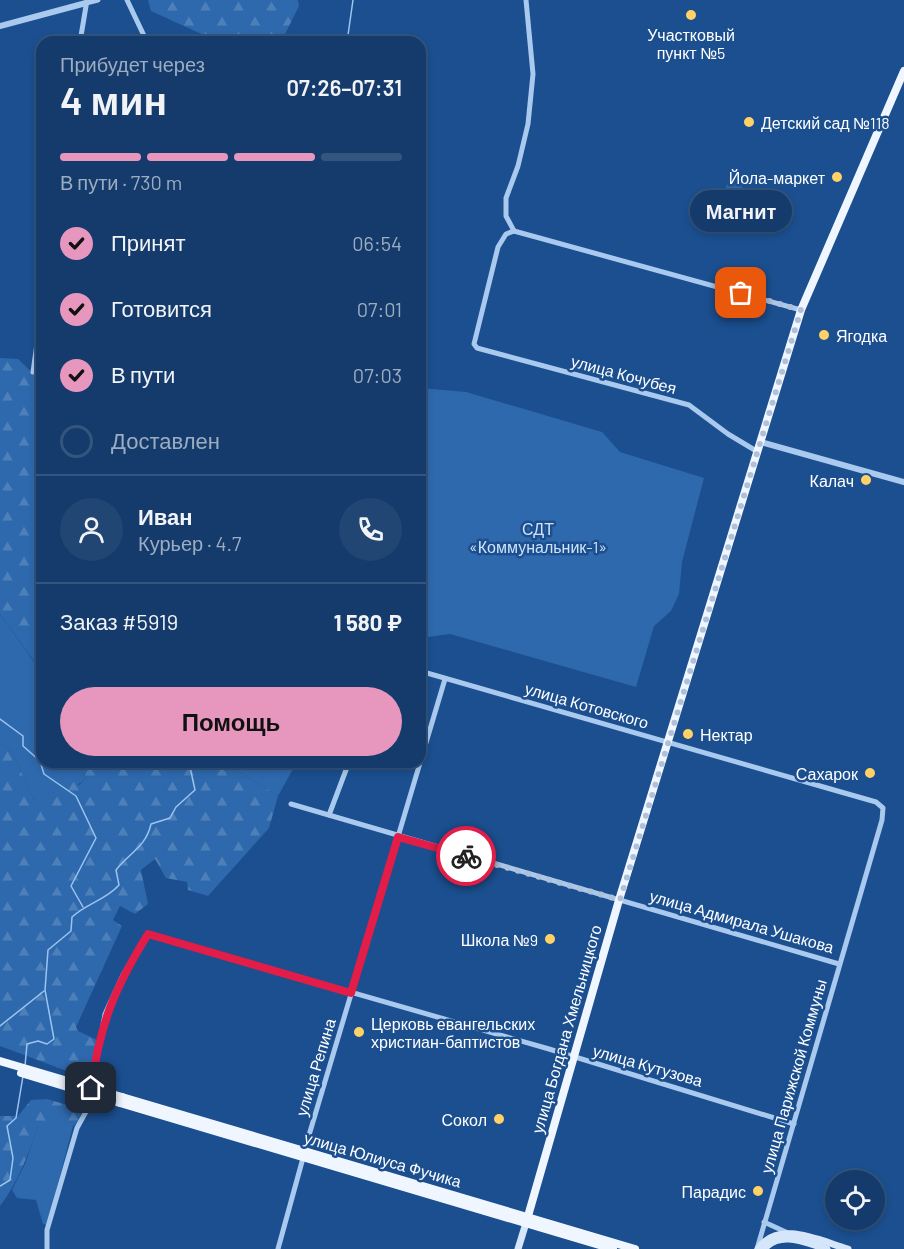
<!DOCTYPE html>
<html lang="ru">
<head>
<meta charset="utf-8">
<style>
	:root { --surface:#143b6b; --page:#214673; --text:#f1f3f6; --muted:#9dadc1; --line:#33557e; --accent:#e797bd }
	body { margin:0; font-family:Barlow,sans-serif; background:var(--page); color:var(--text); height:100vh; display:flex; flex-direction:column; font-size:22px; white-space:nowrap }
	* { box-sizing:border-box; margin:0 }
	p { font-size:20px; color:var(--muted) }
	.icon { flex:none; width:33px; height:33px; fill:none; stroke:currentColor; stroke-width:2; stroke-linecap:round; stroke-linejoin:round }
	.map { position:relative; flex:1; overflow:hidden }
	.drawer { position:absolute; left:36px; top:36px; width:390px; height:732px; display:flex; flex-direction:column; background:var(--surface); border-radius:18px; box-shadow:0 3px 9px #0003,0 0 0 2px var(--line) }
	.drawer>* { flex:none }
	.buttons { position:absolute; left:825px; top:1170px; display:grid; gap:12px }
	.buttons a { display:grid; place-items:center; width:60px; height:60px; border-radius:50%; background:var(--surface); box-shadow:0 3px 9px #0003,0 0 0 2px var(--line); font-size:30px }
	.pin { position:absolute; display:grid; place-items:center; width:51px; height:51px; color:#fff; margin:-26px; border-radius:12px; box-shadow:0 3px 9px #0006 }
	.courier { position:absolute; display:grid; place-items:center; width:60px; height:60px; margin:-30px; border:4px solid #e11d48; border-radius:50%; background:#fff; color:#222; box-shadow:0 2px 8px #0007 }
	.bubble { position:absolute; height:42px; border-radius:21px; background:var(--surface); box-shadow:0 3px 9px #0003,0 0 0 2px var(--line); font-size:20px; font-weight:600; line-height:42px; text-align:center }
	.summary em { font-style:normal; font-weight:600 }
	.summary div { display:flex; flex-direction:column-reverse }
	.summary { display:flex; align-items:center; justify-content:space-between; height:102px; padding:0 24px }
	h1 { font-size:39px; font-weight:600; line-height:45px }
	.bar { display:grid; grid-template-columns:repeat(4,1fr); gap:9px 6px; align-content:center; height:72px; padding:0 24px }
	.bar i { height:8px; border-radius:4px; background:var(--line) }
	.bar .active { background:var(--accent) }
	.bar p { grid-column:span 4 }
	.line { display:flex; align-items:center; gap:15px; padding:0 24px; border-top:2px solid var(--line) }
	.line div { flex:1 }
	.round { display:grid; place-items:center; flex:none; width:63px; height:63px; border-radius:32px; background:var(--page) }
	ol { padding:0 24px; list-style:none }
	li { display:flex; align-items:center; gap:18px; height:66px }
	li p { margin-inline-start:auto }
	li .icon { padding:6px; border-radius:50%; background:var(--accent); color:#111; stroke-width:4 }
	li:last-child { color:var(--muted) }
	li i { width:33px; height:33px; border:3px solid var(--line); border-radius:50% }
	.action { display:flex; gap:12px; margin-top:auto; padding:12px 24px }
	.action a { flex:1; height:69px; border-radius:36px; background:var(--accent); color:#111; font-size:24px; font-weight:600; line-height:69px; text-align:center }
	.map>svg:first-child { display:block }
	.green { fill:#2e69ad }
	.forest { fill:url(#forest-firs) }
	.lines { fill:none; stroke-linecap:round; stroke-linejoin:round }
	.stream { stroke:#9cc4f0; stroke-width:1.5 }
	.minor { stroke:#a9c9ee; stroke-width:5 }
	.tertiary { stroke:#a9c9ee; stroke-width:6 }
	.secondary { stroke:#d6e6fa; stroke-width:7 }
	.primary { stroke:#f0f6ff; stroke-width:8 }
	.primary-bridge { stroke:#f0f6ff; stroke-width:8 }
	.done { stroke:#afc1d8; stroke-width:6; stroke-dasharray:0 10.8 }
	.route { stroke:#e11d48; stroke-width:8 }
	.poi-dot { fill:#ffd166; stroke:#1b4f8f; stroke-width:2 }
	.labels { text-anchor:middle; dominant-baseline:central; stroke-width:5; stroke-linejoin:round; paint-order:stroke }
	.poi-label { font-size:16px; fill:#fff; stroke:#1b4f8f; text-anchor:end }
	.street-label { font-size:16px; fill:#fff; stroke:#1b4f8f }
	.park-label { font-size:16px; fill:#cfe3fa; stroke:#1b4f8f }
</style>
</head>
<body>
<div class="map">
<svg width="904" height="1249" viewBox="0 0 904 1249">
	<defs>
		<pattern id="forest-firs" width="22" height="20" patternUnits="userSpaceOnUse" patternTransform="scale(1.5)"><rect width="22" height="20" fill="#2e69ad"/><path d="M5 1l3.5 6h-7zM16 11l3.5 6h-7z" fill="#4d80b9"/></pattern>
	</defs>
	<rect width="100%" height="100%" fill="#1b4f8f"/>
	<g class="green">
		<path d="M733,178L741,182L742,188L733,208L728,210L720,205L719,202L729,181Z"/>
		<path d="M420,388L466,392L602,432L620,452L704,478L682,562L679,594L671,611L654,626L636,687L450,634L420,638Z"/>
		<path d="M0,614L37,666L35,686L42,710V762H77L86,778C72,793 50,790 34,800L11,750L0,743Z"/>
		<path d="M239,762H297L278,796L235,769Z"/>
		<path d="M38,1126H73L47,1225L43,1224L36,1200L17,1198L12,1190L25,1164Z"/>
	</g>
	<g class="forest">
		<path d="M148,0H298L299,6L281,42H219L151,11Z"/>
		<path d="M0,358L18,359L42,382V710L35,686L37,665L0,614Z"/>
		<path d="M0,743L11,750L34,800L45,793H54L55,781L61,777L79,785L86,778L77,762H239L235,769L278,796L269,828L208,896L188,890L187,882L166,878L155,859L141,870L148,904L135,914L120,906L113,920L122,926L76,1027L78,1031L97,1040L91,1080L0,1046Z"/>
		<path d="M47,1099L81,1109L80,1122L73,1126H38C28,1155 19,1181 0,1206V1116H18L31,1100Z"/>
	</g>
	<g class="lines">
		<g class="stream">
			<path d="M347,42L353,0"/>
			<path d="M0,719L23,736V746L40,761L44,774L76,796L96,838L71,886L83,907"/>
			<path d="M0,1026L44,991"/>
			<path d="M25,1066L27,1044L38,1041L47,1044L54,1039L45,990L48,950L71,931L72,917C87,903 106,900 119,885L116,870C129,853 146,847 151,824L170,818L176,807L195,790L190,767L192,762"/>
			<path d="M0,1186L10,1180L13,1158L7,1126L16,1118L23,1076"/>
		</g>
		<g class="minor">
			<path d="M127,0L147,42"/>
			<path d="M86,3L98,0"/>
			<path d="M80,42L87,0"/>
			<path d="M514,231L506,234L498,247L474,344L477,348L689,405L728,434L758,452"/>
			<path d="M514,231L801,310"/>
			<path d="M514,231L506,216V198L518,166L528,124L533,74L526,0"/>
			<path d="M33,372L42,308"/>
			<path d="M420,671L834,790L876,802L883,808L882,820L757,1249"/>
			<path d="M291,804L839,964"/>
			<path d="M329,815L349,762"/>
			<path d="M304,1152L445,679"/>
			<path d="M764,1222L788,1233"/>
			<path d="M47,1249V1230L77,1128L88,1108L105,1014L123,975L148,934L549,1049L794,1124"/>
			<path d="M278,1249L303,1158"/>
		</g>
		<g class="tertiary">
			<path d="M0,26L86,3"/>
			<path d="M761,442L904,482"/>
		</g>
		<g class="secondary">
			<path d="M518,1249L526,1223"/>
			<path d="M758,1249C778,1219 820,1241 848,1249"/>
			<path d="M764,1249C781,1230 806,1243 827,1249"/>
		</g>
		<g class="primary">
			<path d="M122,1097L635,1249"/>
			<path d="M120,1103L613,1249"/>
			<path d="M526,1223L619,900L801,310L904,71"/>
		</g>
		<g class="primary-bridge">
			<path d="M0,1061L122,1097"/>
			<path d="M21,1073L120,1103"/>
		</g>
	</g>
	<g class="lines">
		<path class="done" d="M466,856L620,900L801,310L741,293"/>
		<path class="route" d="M91,1088C100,1024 114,989 148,934L351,993L398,837L466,856"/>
	</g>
	<g class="poi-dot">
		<circle cx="691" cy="15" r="6"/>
		<circle cx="749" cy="122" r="6"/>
		<circle cx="837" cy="177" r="6"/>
		<circle cx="824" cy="335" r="6"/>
		<circle cx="866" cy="480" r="6"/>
		<circle cx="688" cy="734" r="6"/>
		<circle cx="870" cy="773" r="6"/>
		<circle cx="550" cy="939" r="6"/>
		<circle cx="359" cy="1032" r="6"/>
		<circle cx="499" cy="1119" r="6"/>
		<circle cx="758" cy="1191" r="6"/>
	</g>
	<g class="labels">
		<g class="poi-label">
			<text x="691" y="34" text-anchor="middle">Участковый<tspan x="691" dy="18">пункт №5</tspan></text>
			<text x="761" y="122" text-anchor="start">Детский сад №118</text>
			<text x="825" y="177">Йола-маркет</text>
			<text x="836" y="335" text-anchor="start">Ягодка</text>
			<text x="854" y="480">Калач</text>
			<text x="700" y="734" text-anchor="start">Нектар</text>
			<text x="858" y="773">Сахарок</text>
			<text x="538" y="939">Школа №9</text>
			<text x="371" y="1023" text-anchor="start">Церковь евангельских<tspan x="371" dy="18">христиан-баптистов</tspan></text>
			<text x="487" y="1119">Сокол</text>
			<text x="746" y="1191">Парадис</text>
		</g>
		<g class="street-label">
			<text transform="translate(624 374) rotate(15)">улица Кочубея</text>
			<text transform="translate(587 705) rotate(16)">улица Котовского</text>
			<text transform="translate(742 921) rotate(16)">улица Адмирала Ушакова</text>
			<text transform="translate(566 1029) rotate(-74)">улица Богдана Хмельницкого</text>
			<text transform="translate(648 1065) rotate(16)">улица Кутузова</text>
			<text transform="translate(315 1067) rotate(-73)">улица Репина</text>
			<text transform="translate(793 1076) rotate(-74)">улица Парижской Коммуны</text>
			<text transform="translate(383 1159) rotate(16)">улица Юлиуса Фучика</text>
		</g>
		<g class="park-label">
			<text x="538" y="528">СДТ<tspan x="538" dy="18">«Коммунальник-1»</tspan></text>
		</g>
	</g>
</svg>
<div class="buttons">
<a><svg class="icon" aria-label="locate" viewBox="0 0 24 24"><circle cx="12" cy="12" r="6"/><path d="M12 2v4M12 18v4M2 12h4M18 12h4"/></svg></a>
</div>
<div class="pin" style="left:741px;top:293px;background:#ea580c"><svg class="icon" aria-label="bag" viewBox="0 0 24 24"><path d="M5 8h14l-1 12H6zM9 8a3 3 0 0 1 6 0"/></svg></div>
<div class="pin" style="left:91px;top:1088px;background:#1f2937"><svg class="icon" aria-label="home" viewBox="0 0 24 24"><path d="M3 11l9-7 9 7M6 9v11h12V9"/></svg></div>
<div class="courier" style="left:466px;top:856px"><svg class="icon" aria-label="bike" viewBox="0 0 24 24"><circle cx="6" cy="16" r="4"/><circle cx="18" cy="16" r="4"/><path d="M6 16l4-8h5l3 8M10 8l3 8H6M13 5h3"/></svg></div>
<div class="bubble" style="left:690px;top:190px;width:102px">Магнит</div>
<section class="drawer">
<div class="summary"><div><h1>4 мин</h1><p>Прибудет через</p></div><em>07:26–07:31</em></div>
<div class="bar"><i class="active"></i><i class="active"></i><i class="active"></i><i></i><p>В пути · 730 m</p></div>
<ol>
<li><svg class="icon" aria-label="check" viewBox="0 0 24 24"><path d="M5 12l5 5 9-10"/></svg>Принят<p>06:54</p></li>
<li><svg class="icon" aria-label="check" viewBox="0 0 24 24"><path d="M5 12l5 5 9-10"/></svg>Готовится<p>07:01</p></li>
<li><svg class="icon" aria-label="check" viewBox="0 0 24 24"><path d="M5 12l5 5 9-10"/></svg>В пути<p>07:03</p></li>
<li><i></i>Доставлен</li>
</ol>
<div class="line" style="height:108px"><a class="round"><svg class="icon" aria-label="person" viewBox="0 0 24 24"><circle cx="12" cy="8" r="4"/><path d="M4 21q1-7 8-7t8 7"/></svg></a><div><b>Иван</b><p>Курьер · 4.7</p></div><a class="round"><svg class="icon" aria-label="phone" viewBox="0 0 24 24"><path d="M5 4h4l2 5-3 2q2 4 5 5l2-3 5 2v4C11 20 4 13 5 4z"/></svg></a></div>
<div class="line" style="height:78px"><div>Заказ #5919</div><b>1 580 ₽</b></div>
<div class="action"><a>Помощь</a></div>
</section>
</div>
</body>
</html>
